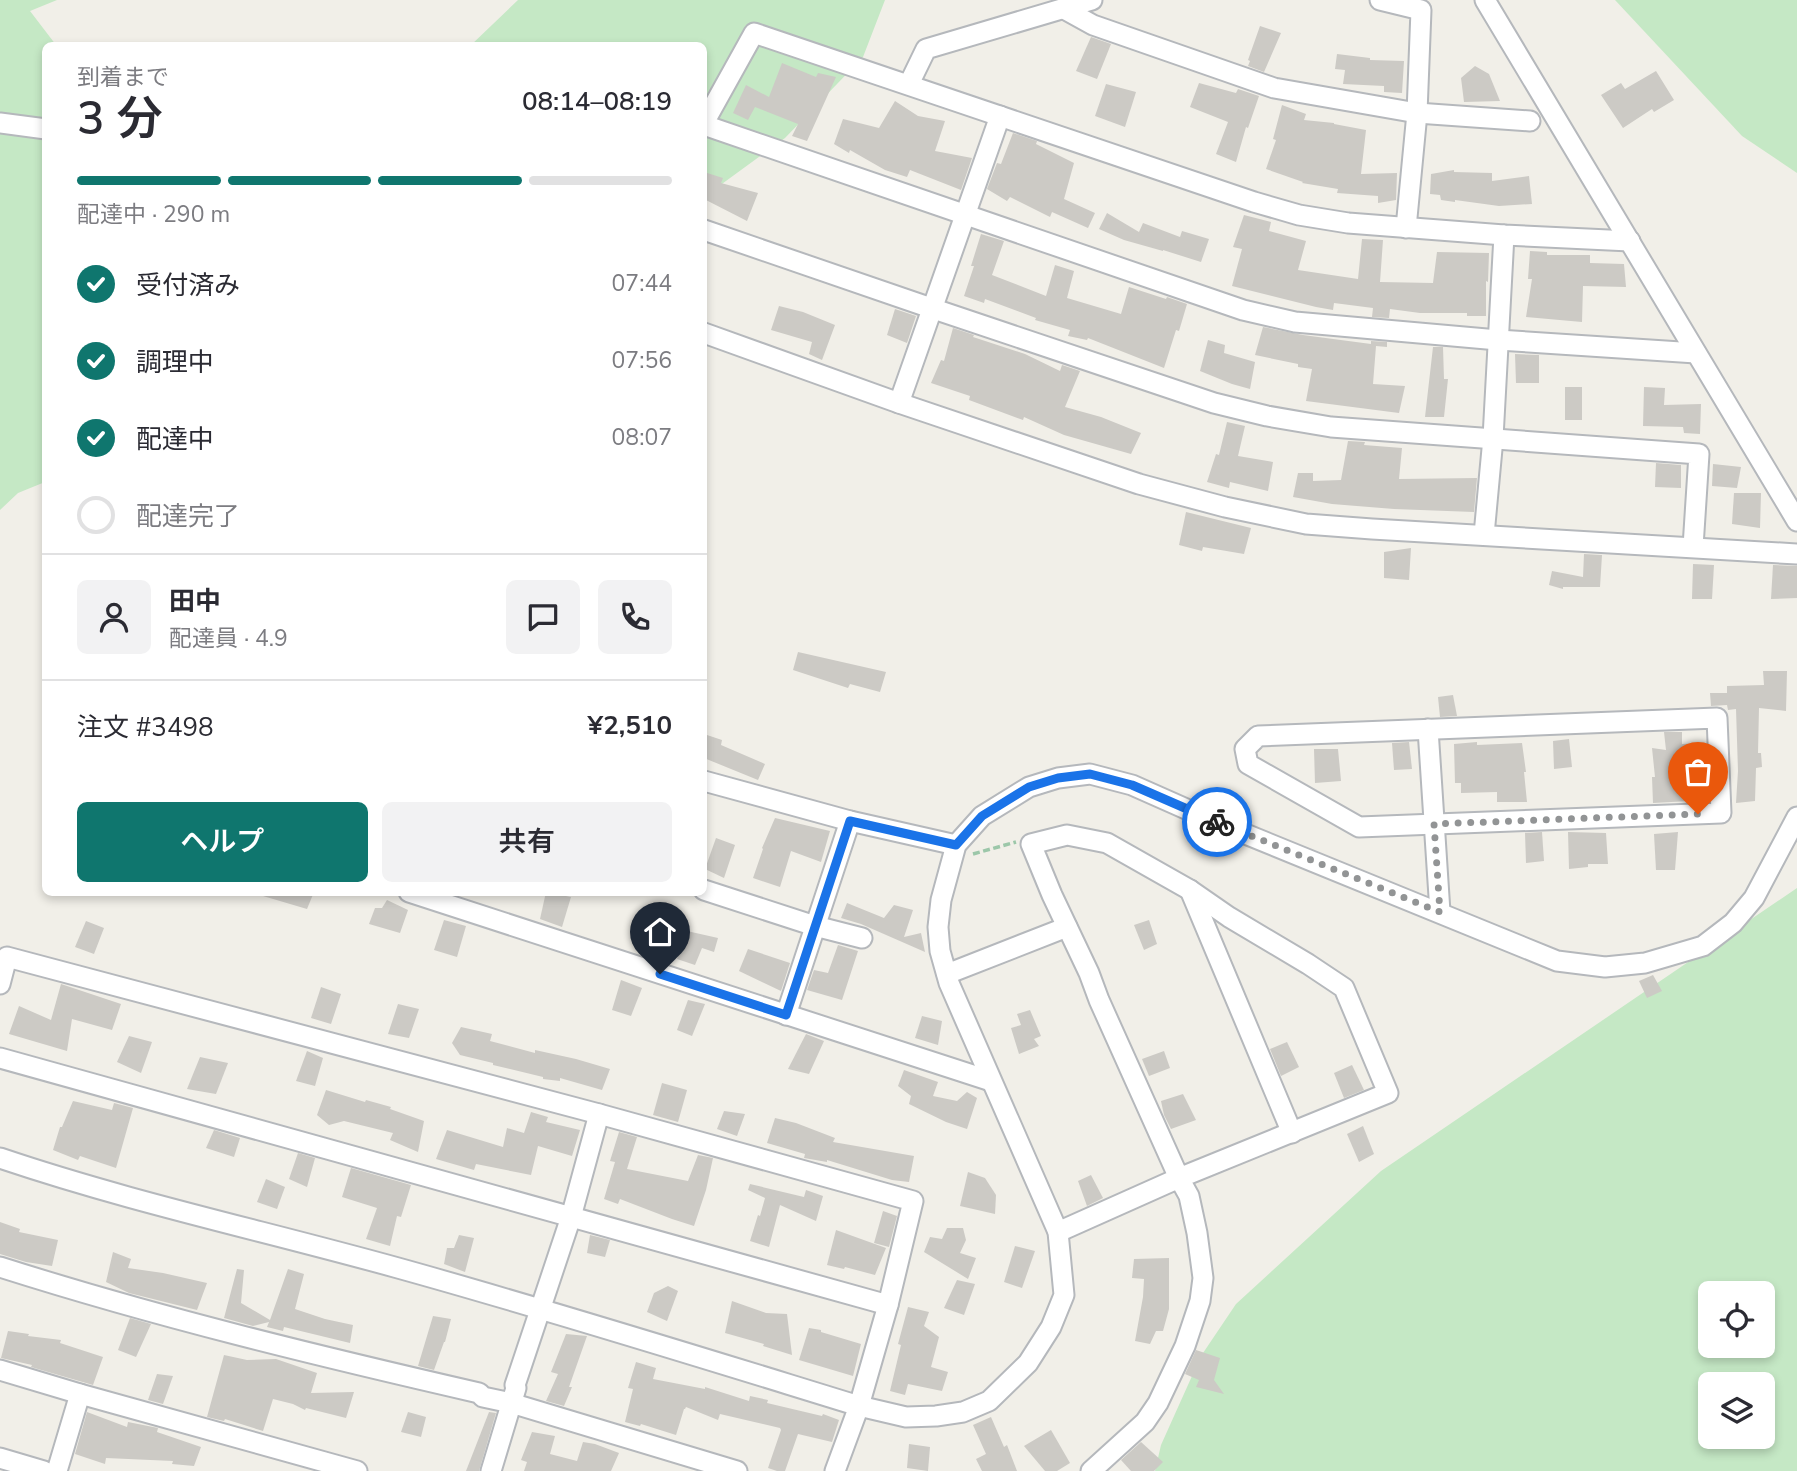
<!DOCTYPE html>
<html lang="ja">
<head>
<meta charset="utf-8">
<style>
	:root { --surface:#fff; --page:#f2f2f3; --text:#2b2b33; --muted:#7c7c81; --line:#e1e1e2; --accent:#0f766e }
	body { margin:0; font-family:"Nunito Sans","Noto Sans JP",sans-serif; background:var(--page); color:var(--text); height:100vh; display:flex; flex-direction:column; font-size:26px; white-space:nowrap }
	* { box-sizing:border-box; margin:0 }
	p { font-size:23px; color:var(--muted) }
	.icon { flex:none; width:38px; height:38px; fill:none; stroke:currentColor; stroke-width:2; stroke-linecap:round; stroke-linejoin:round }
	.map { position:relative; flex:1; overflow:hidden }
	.side { position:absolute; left:42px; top:42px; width:665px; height:854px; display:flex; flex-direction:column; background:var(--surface); border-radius:10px; box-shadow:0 4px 10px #0003 }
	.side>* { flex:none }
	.controls { position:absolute; left:1698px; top:1281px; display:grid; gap:14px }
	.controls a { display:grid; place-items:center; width:77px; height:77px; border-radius:10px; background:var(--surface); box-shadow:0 4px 10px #0003; font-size:35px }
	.pin { position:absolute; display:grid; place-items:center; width:60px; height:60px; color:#fff; margin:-72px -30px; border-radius:50% 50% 50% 0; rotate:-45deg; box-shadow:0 0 7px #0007 }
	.pin .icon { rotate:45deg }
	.courier { position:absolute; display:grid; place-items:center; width:70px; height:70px; margin:-35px; border:5px solid #1a73e8; border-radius:50%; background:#fff; color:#222; box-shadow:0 2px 9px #0007 }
	.headline em { font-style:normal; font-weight:600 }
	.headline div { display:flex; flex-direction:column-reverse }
	.headline { display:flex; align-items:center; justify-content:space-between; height:119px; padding:0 35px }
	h1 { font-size:46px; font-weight:600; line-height:52px }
	.bar { display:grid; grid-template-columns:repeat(4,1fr); gap:10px 7px; align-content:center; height:84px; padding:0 35px }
	.bar i { height:9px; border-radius:5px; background:var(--line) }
	.bar .current { background:var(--accent) }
	.bar p { grid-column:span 4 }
	.line { display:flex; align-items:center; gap:18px; padding:0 35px; border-top:2px solid var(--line) }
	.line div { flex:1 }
	.round { display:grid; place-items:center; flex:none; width:74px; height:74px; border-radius:10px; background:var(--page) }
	ol { padding:0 35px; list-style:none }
	li { display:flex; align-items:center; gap:21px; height:77px }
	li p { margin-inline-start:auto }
	li .icon { padding:7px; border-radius:50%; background:var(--accent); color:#fff; stroke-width:4 }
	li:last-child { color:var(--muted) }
	li i { width:38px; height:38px; border:4px solid var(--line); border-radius:50% }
	.button { display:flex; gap:14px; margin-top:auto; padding:14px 35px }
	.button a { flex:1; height:80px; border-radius:10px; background:var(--accent); color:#fff; font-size:28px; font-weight:600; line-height:80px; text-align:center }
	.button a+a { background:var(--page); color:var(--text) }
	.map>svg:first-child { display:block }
	.green { fill:#c5e8c5; fill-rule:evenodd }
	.building { fill:#cccac5 }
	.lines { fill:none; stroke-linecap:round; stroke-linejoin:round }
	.minor-casing { stroke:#b5b8bc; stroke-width:23 }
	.path { stroke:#9cc7a9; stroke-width:3.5; stroke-dasharray:7 3.5; stroke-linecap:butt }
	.minor { stroke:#fff; stroke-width:19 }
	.done { stroke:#929495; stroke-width:7; stroke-dasharray:0 12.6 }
	.route { stroke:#1a73e8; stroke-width:9 }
</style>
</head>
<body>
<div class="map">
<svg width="1797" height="1471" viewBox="0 0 1797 1471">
	<rect width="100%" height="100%" fill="#f1efe8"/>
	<g class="green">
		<path d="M0,0H57L30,11L56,45L46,46L45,482L18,493L0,510Z"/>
		<path d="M518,0H885L863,57L785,138L704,197V46H470Z"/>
		<path d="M1615,0H1797V173L1742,136Z"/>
		<path d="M1797,888V1471H1155L1161,1445L1201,1356L1236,1304L1381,1171ZM1710,1293H1762V1346H1710ZM1710,1384H1762V1437H1710Z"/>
	</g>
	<g class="building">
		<path d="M1260,26L1281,33L1264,72L1248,66L1250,61L1248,60Z"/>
		<path d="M1091,37L1111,44L1097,79L1076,71Z"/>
		<path d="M1337,54L1370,58V60L1404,61L1402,93L1384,92V86L1343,84L1345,70L1335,69Z"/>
		<path d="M782,63L816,77L818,73L836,77L807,141L792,136L798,124L755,107L748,120L733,113L746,85L769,97Z"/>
		<path d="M1475,66L1489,74L1500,101L1464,102L1461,78Z"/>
		<path d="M1656,71L1674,100L1654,112L1652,109L1623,128L1601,95L1621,83L1625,89Z"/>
		<path d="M1199,83L1236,93L1238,89L1259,96L1248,128L1246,127L1236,162L1216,154L1228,122L1190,107Z"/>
		<path d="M1106,84L1136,92L1125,127L1095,116Z"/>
		<path d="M895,101L918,116L945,121L935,151L972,158L961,190L910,170L907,177L885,170L850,150L849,153L834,144L843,119L879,128Z"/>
		<path d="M1282,105L1306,114L1304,120L1334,123V124L1366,130L1361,174L1397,173L1396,200L1378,203V196L1337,193L1338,189L1302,183L1303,182L1266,169L1276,140L1273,139Z"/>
		<path d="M1013,133L1037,141L1036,144L1074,163L1064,199L1095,213L1088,228L1052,212L1050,217L1010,197L1007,201L987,189L997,163L1001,164Z"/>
		<path d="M1454,170V172L1492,173V181L1529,176L1532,204L1499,206L1455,200V202L1441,200L1440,195L1430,194L1431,174Z"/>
		<path d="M704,172L723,178L721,183L758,193L747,221L704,199Z"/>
		<path d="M1107,213L1139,232L1143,223L1180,237L1182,231L1209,239L1201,262L1163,250V251L1124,240L1099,229Z"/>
		<path d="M1244,215L1271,222L1269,231L1306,241L1298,270L1358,279L1362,239L1383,240L1380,282L1433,283L1437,252L1489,253L1488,282L1486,281V316H1467V313H1420L1390,309L1389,318L1372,317L1373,308L1334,303L1333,310L1316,307L1232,286L1242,249L1233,247Z"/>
		<path d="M981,234L1004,241L992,275L1046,296L1055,265L1074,271L1067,298L1121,314L1129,287L1166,299L1167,297L1187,304L1179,331L1176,330L1164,368L1088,338L1087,340L1068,336L1070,330L1035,320L1036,318L985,299L984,303L964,296L974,266H971Z"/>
		<path d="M1530,251L1547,252V255H1590V263L1624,264L1626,287L1583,286L1582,322L1526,317L1532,279H1528Z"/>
		<path d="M779,306L803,312L835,325L822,360L809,354L812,342L771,330Z"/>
		<path d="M895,309L916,316L907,343L887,335Z"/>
		<path d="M1263,327L1303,335L1371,344V341L1387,342V347L1376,346L1373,384L1405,386L1399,413L1306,401L1312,369L1298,367V364L1255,355Z"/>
		<path d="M953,328L974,335L973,337L1025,354L1060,371L1062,365L1080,371L1065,407L1101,417L1141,433L1131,454L1064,435L1024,417L1023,420L969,400L970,396L931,383L941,360L944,361Z"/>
		<path d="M1208,340L1225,345L1224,353L1255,362L1250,389L1232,384L1200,371Z"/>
		<path d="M1433,347H1443L1444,379H1448L1444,417H1425Z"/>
		<path d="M1515,354L1539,355V383H1516Z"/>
		<rect x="1565" y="387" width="17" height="33"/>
		<path d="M1644,387L1665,388L1664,405L1701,404L1700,434L1684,433L1683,427L1643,426Z"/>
		<path d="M1227,422L1245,426L1238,456L1273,462L1268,491L1230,482L1229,488L1207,482L1216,454L1219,455Z"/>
		<path d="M1348,441L1365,442L1364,445L1402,448L1399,479L1477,478L1474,512L1394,509L1332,504L1293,497L1298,473H1313V481L1341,480Z"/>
		<path d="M1656,463L1681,465V488L1655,487Z"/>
		<path d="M1713,464L1741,467L1737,488L1712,486Z"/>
		<path d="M1734,493H1761L1760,528L1732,524Z"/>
		<path d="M1186,512L1251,528L1244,554L1203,547L1202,551L1179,545Z"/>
		<path d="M1411,548L1409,580L1384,578V552Z"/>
		<path d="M1584,554L1602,555L1600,587H1563V589L1549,585L1552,571L1583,577Z"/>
		<path d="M1693,564L1714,565L1712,599H1692Z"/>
		<path d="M1773,565L1797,566V598L1771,599Z"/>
		<path d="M798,652L886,672L880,692L850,684L848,688L793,670Z"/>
		<path d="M1763,671H1787L1786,711L1759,708L1758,753H1761L1762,767L1756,768L1755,801L1736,803L1738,771L1736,709L1728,710L1727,705L1711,706L1710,693H1727V686L1764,685Z"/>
		<path d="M1453,695L1457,716L1440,717L1438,697Z"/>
		<path d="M1664,732H1682V744L1706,743L1708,800L1653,803L1652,777H1655L1652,748L1666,750Z"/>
		<path d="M704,734L722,740L721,745L765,764L758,780L704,758Z"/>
		<path d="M1569,739L1572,767L1554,769L1553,741Z"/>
		<path d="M1409,742L1412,769L1394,770L1392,743Z"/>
		<path d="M1477,742V745L1522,743L1526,772H1524L1527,802H1497V792L1461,793V783H1455L1454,744Z"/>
		<path d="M1314,749H1338L1341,781L1315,783Z"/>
		<path d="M775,818L830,831L821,862L791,851L780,887L753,878L763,849L762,848Z"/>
		<path d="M1542,832L1544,861L1526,863L1525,833Z"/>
		<path d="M1568,832L1606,833L1608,864H1588V867L1569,869Z"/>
		<path d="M1678,832L1675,870H1656L1654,834Z"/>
		<path d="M716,838L735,845L724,878L705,869Z"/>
		<path d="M264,892H314L307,909L263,896Z"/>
		<path d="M546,892L571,897L562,927L540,919Z"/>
		<path d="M387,900L408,910L400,933L369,924L375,908H382Z"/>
		<path d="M847,903L884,918L894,905L913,910L904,937L921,933L925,952L861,924L841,918Z"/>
		<path d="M444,920L466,926L457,957L434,950Z"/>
		<path d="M1149,920L1157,944L1144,950L1134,925Z"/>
		<path d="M86,921L104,928L94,954L75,947Z"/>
		<path d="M687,931L718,938L714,952L702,948L695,965L677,959Z"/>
		<path d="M838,945L858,951L842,1000L807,990L814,970L828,973Z"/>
		<path d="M748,949L790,963L781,991L739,971Z"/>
		<path d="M1653,975L1662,991L1647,998L1639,981Z"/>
		<path d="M621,980L642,988L631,1016L612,1010Z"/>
		<path d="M61,984L121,1004L112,1030L72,1019L67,1051L9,1034L19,1006L51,1020Z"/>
		<path d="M321,987L341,994L331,1024L311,1018Z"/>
		<path d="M688,1000L705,1004L692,1036L677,1030Z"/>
		<path d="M398,1004L419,1009L409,1038L388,1034Z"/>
		<path d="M1030,1010L1041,1036L1034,1039L1039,1046L1019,1054L1011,1028L1021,1025L1017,1014Z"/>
		<path d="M922,1016L942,1021L938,1045L915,1038Z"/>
		<path d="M461,1027L492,1034L490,1041L535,1053V1050L576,1059L610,1069L602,1090L560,1078V1081L543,1079V1077L493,1065V1063L460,1055L452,1043Z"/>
		<path d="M806,1034L824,1041L809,1074L788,1069Z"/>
		<path d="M129,1036L152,1042L141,1073L117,1062Z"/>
		<path d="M1287,1042L1299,1067L1281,1076L1270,1049Z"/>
		<path d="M307,1051L323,1058L315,1086L296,1081Z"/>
		<path d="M1164,1051L1170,1068L1149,1076L1142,1059Z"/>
		<path d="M200,1057L228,1063L216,1094L187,1089Z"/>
		<path d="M1352,1065L1364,1090L1344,1098L1334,1073Z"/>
		<path d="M904,1070L938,1082L933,1096L957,1101L967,1092L977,1098L967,1129L946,1122L909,1104L911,1096L898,1086Z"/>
		<path d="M662,1083L687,1090L678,1122L653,1115Z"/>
		<path d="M326,1090L365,1102L366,1100L391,1107L390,1109L424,1121L418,1152L390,1140L393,1133L344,1121L329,1125L317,1115Z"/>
		<path d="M1183,1094L1196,1120L1171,1129L1164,1115L1161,1101Z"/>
		<path d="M73,1101L112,1110L114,1103L133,1108L116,1168L80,1156L78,1160L53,1150L60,1127H62Z"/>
		<path d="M724,1111L745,1114L737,1136L717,1129Z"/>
		<path d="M531,1112L548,1117L546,1122L580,1130L572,1156L538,1146L531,1175L476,1164L474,1170L436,1159L447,1130L503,1147L507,1128L524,1133Z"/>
		<path d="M775,1118L796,1123L835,1138L833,1142L914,1156L909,1182L892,1180L827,1160V1162L804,1158L805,1154L767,1143Z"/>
		<path d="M1363,1126L1374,1154L1359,1162L1347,1134Z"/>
		<path d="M214,1130L240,1138L234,1157L206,1148Z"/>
		<path d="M619,1132L637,1137L627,1169L688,1181L698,1155L713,1158L706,1190L694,1226L672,1219L620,1199L618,1204L604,1199L615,1162L610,1161Z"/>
		<path d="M298,1153L315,1158L307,1187L289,1179Z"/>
		<path d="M351,1168L411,1185L401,1217L397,1216L390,1246L366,1239L377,1208L342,1197Z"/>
		<path d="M968,1172L985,1178L996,1195L995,1214L960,1206Z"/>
		<path d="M1091,1175L1103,1198L1087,1206L1078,1181Z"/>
		<path d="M266,1179L285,1187L277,1209L257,1202Z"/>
		<path d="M750,1184L804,1197L806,1190L823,1196L816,1221L780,1205L769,1247L750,1241L758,1215L760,1216L765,1198L748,1190Z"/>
		<path d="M883,1211L897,1216L889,1247L874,1243Z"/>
		<path d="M0,1222L20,1229L19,1232L58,1240L52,1266L26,1262L0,1254Z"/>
		<path d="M947,1228H963L966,1240L960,1253L976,1258L968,1279L924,1252L930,1237L942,1239Z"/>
		<path d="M836,1230L886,1248L875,1275L845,1267L844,1269L827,1265Z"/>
		<path d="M459,1235L474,1238L465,1272L444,1264L447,1248H454Z"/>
		<path d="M590,1235L610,1240L605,1257L587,1253Z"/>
		<path d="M1015,1246L1035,1251L1022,1288L1004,1282Z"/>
		<path d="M113,1252L131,1259L128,1268L163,1273L207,1283L197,1310L129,1293L106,1282Z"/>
		<path d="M1169,1258V1309L1163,1331H1156L1150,1344L1135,1341L1143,1297L1144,1279L1132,1278L1134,1259Z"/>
		<path d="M237,1269L244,1270L241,1303L270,1320L288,1269L304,1274L295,1309L325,1319L353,1325L350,1343L284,1327L283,1331L267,1327L269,1322L253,1326L224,1318Z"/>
		<path d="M957,1280L975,1284L964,1315L944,1308Z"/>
		<path d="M668,1286L678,1291L667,1321L647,1312L654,1293Z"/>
		<path d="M732,1301L766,1313L787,1314L792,1355L763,1346L764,1344L725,1333Z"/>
		<path d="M908,1307L929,1312L924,1326L939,1337L931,1367L948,1372L942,1391L908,1384L905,1395L890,1391L901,1345L898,1344Z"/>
		<path d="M433,1316L451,1319L445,1342H444L434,1370L418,1366Z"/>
		<path d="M130,1318L151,1324L136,1357L118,1350Z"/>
		<path d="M809,1328L821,1330V1332L861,1344L853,1376L799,1360Z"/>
		<path d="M8,1331L29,1334L28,1336L61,1340L60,1343L103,1357L93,1385L31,1367L32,1365L1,1358Z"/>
		<path d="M566,1334L587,1336L569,1387H572L564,1406L546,1401L558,1374L551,1372Z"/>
		<path d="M1196,1350L1220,1358L1214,1380L1224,1394L1196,1387L1199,1380L1185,1374Z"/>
		<path d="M224,1355L247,1360L276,1359L317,1373L311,1393L354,1392L346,1418L306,1408L305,1410L293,1404L273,1399L263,1431L225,1419L224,1421L207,1417Z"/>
		<path d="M636,1362L656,1368L653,1379L705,1389V1387L749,1401L750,1396L768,1400L767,1403L822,1416L823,1414L839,1420L832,1442L798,1434L785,1471H777L768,1468L781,1430L780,1428L720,1414L718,1420L686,1407L685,1409H684L676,1435L641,1424L640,1426L625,1422L633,1389L628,1388Z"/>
		<path d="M157,1374L173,1376L163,1404L148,1400Z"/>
		<path d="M87,1412L127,1427L128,1422L158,1428L157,1432L201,1447L194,1466L172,1464L173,1461L106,1458L105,1464L75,1454Z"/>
		<path d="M408,1412L426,1417L421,1437L401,1432Z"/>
		<path d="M489,1412L496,1413L479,1471H466Z"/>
		<path d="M991,1417L1004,1447L1007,1445L1017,1471H982L976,1459L986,1454L973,1425Z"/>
		<path d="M1051,1430L1070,1463L1057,1471H1045L1024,1446Z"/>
		<path d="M532,1432L555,1436L550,1454L577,1461L583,1442L595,1444L619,1453L611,1471H524L527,1462L521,1460Z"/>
		<path d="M1141,1442L1163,1462L1154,1471H1131L1121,1460Z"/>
		<path d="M909,1444L930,1447L928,1471L907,1468Z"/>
	</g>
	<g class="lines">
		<g class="minor-casing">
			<g id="minor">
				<path d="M1380,0L1421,10L1417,113L1406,228"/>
				<path d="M1485,0L1797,521"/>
				<path d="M1064,9L1093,25L1274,88L1417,113L1530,121"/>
				<path d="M909,84L926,49L1092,0"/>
				<path d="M0,123L46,129"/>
				<path d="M704,123L754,33L1254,202L1299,215L1348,223L1504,235L1630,241"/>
				<path d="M704,125L1243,310L1295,322L1498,340L1696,353"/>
				<path d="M704,230L931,308L1214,403L1267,416L1331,427L1699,454L1693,547"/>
				<path d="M704,333L899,403L1139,484L1225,507L1306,524L1372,529L1797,554"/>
				<path d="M899,403L1000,116"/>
				<path d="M1484,535L1493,438L1504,235"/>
				<path d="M1717,718L1721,813L1359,827L1248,764L1245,749L1258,736Z"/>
				<path d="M1428,729L1440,912"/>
				<path d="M704,781L850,821L956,845"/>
				<path d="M704,890L815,926L862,938"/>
				<path d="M1190,890L1292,1133"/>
				<path d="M409,892L991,1081"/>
				<path d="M947,974L1067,927"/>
				<path d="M0,984L7,957L599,1114L913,1201L888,1305L859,1406L835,1471"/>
				<path d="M786,1015L850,821"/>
				<path d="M0,1058L888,1305"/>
				<path d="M0,1158C130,1202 265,1231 398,1268C553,1311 706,1359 859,1406L906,1417L936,1416L963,1412L989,1401L1028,1363L1051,1327L1064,1295L1058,1232L949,983L940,951L938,927L941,900L956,845L982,816L1029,787L1058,778L1090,774L1132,785L1211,820L1557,961L1605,967L1645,963L1703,946L1733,923L1754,898L1797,817"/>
				<path d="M1058,1232L1179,1178L1388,1093L1344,988L1308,964L1229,917L1190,890L1107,843L1067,835L1031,844L1052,895L1089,973L1099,1000L1179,1178L1189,1196L1197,1233L1203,1278L1200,1301L1185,1346L1158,1403L1145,1422L1091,1471"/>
				<path d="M0,1267C157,1317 318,1356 479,1393L483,1397L511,1403L737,1471"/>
				<path d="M0,1370L80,1394L357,1471"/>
				<path d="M0,1458L44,1471"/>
				<path d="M57,1471L80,1394"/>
				<path d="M491,1471L516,1388L515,1385L571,1217L599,1114"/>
			</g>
		</g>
		<path class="path" d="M973,854L1016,842"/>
		<use href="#minor" class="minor"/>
	</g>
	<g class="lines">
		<path class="done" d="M1217,822L1440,912L1434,824L1698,814"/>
		<path class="route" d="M660,974L786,1015L850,821L956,845L982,816L1029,787L1058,778L1090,774L1132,785L1217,822"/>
	</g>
</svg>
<div class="controls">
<a><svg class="icon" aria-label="locate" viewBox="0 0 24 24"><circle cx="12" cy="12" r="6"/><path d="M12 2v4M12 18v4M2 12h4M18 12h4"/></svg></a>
<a><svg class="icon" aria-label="layers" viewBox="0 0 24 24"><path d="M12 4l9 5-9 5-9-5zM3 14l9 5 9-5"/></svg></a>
</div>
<div class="pin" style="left:1698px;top:814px;background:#ea580c"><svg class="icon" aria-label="bag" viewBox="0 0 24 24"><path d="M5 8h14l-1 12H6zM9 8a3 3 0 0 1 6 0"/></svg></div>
<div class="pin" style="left:660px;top:974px;background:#1f2937"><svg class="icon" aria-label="home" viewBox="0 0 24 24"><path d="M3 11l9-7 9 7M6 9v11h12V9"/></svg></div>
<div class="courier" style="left:1217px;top:822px"><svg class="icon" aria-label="bike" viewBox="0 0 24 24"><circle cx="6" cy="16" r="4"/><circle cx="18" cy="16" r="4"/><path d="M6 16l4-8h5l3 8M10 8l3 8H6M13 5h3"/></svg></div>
<section class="side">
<div class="headline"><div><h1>3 分</h1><p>到着まで</p></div><em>08:14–08:19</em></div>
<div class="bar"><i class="current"></i><i class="current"></i><i class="current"></i><i></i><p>配達中 · 290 m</p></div>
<ol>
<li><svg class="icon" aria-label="check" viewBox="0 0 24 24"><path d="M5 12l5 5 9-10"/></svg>受付済み<p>07:44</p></li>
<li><svg class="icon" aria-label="check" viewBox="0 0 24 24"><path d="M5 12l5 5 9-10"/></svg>調理中<p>07:56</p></li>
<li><svg class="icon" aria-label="check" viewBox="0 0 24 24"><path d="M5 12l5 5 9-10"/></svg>配達中<p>08:07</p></li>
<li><i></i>配達完了</li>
</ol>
<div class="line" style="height:126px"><a class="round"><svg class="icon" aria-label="person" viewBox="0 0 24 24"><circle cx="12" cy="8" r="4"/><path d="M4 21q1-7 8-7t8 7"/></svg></a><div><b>田中</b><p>配達員 · 4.9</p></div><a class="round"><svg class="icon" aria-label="chat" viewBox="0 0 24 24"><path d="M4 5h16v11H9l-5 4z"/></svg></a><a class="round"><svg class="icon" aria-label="phone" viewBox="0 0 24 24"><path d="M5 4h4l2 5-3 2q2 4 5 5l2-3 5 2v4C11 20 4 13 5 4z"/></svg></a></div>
<div class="line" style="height:91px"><div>注文 #3498</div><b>¥2,510</b></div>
<div class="button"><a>ヘルプ</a><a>共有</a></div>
</section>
</div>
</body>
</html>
